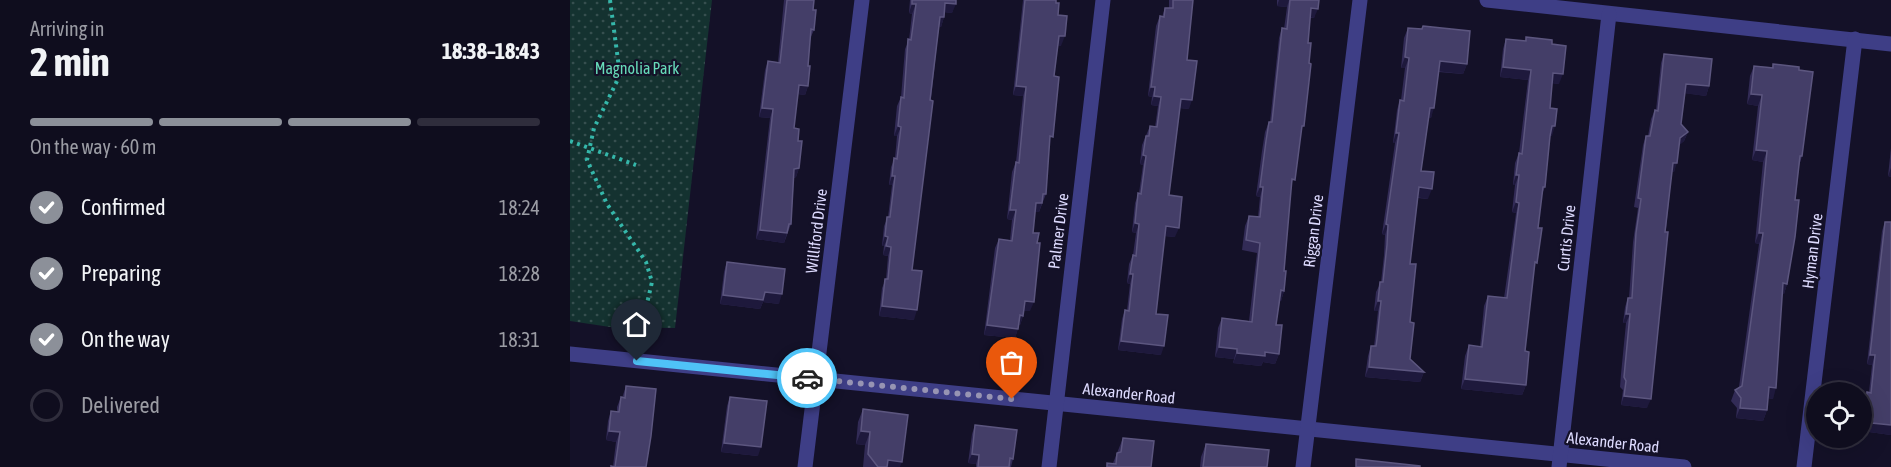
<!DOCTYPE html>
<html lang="en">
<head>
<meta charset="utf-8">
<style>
	:root { --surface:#0f0d1e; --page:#1d1b2b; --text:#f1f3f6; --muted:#9b9ca4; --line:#2f2d3c; --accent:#8c9099 }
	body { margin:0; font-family:"Asap Condensed",sans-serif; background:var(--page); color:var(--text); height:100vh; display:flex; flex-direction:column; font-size:22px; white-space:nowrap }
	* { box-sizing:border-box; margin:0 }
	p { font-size:20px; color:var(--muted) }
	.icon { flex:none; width:33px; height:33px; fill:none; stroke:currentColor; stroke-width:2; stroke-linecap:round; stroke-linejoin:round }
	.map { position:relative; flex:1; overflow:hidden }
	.details { display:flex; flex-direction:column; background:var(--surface); width:570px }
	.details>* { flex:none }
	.fabs { position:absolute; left:1236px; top:382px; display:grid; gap:12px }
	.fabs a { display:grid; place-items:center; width:66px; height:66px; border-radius:50%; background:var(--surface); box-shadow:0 6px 24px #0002,0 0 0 2px var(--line); font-size:30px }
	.pin { position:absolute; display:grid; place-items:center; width:51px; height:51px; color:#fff; margin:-62px -26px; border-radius:50% 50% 50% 0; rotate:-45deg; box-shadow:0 0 6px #0007 }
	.pin .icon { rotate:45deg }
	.courier { position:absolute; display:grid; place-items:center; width:60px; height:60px; margin:-30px; border:4px solid #4fc3f7; border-radius:50%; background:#fff; color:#222; box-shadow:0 2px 8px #0007 }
	.overview em { font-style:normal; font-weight:700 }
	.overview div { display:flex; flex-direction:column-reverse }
	.overview { display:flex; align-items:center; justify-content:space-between; height:102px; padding:0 30px }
	h1 { font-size:39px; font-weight:700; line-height:45px }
	.bar { display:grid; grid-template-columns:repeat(4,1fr); gap:9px 6px; align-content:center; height:72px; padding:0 30px }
	.bar i { height:8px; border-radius:4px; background:var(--line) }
	.bar .on { background:var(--accent) }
	.bar p { grid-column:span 4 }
	ol { padding:0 30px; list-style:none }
	li { display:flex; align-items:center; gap:18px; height:66px }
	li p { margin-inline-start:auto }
	li .icon { padding:6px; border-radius:50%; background:var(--accent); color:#fff; stroke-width:4 }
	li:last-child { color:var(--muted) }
	li i { width:33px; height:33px; border:3px solid var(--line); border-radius:50% }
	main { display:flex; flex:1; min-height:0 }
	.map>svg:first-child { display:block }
	.park { fill:url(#park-dots) }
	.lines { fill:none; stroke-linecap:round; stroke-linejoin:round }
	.path { stroke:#35b7aa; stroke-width:4; stroke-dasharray:3 4.5; stroke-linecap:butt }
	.minor { stroke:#3e3e86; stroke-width:15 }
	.wall { fill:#322b56 }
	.shaded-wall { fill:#1e193c }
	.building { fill:#443e68; stroke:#5c567f; stroke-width:1.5 }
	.done { stroke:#9794b3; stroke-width:6; stroke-dasharray:0 10.8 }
	.route { stroke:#4fc3f7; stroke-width:8 }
	.labels { text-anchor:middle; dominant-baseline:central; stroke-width:4.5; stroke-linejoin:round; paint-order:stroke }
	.park-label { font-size:16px; fill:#67dcba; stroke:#141128 }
	.street-label { font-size:16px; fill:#dddafe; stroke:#141128 }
</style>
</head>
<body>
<main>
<section class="details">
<div class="overview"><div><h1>2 min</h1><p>Arriving in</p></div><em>18:38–18:43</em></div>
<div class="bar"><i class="on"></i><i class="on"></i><i class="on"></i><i></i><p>On the way · 60 m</p></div>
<ol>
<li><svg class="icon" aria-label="check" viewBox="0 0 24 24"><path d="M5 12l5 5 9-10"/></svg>Confirmed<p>18:24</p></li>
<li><svg class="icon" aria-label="check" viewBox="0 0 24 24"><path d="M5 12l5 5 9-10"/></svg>Preparing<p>18:28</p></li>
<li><svg class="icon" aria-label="check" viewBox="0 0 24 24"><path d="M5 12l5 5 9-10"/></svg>On the way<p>18:31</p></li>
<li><i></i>Delivered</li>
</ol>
</section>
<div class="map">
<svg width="1321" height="467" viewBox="0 0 1321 467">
	<defs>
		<pattern id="park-dots" width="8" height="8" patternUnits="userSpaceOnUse" patternTransform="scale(1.5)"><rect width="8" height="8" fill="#143230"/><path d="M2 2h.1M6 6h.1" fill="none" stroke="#364f4f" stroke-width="1.8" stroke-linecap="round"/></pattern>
	</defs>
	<rect width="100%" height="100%" fill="#141128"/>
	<path class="park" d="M0,0H142L105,328L40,327L0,321Z"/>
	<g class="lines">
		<g class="path">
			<path d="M40,0L50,75L24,128L17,160L37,204L76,262L82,282L72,325"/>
			<path d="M0,141L66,165"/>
		</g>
		<g class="minor">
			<path d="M917,0L1321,44"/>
			<path d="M0,354L1114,467"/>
			<path d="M235,467L292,0"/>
			<path d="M479,467L533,0"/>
			<path d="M733,467L790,0"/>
			<path d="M989,467L1039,14"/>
			<path d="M1234,467L1285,39"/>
		</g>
	</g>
	<g class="wall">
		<path d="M214,0H244L243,10L244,30L240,39L238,66V86L235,95L228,94L224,128L228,141L229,168L226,177L224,178L221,224L214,243L186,239L200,118L189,117L195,70L198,61L208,62Z"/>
		<path d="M340,0H386L382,13L374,12V17L371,27L369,26L342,270L344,320L309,316L312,288L316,279L318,256L313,255L314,246H312L314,226L318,217L322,185H319L321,167L325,158L327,136H324L327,106L331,97L335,49L339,40L342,14L339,13Z"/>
		<path d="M453,0H486L491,46L488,45L484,76L476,194L469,212H465L463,233L460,311H454L453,316L450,325H449L445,338L414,335L425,248L429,239L440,240L442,220L437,219L442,172L446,162L453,96L443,95Z"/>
		<path d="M599,0H623L617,60L619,109L610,108L599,195L605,237L595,236L586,314L591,355L548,350L552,319L555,310H557L560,284L557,283L559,264L563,255L566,233L562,232L565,203L569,193L573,165L570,164L572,145L580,126L585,127L588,106L581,105L582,97L578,96L586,26L590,16L592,17L595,8H599Z"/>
		<path d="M707,0H749L744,18H740L730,136L721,189L714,271V291L711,301L710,300L706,325L709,354L705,364L693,362L691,366L663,363L664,359L645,357L648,328L652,318L679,321L687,253L672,250L675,226L679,216L688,217L690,197L686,196L692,151L695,132L699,122H700L709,38L712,28L714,29L717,7L707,6Z"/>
		<path d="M838,28L897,64L893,74L869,72L861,118H858L851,171L858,199L848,198L840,264V359L854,372L850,382L795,377L798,356L801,346H804L808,311H804L806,292L811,282L814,255L815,235L812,234L825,143H823L827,110L830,100H831L835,68H831L834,38Z"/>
		<path d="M956,37L982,44L989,84L982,83L980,108L982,136H980L975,187L972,194L968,228L955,351L956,385L952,395L891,389L895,356L899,345L910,347L914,306L918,296L934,298L946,213L942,212L945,185H943L945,163L949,153L958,80L930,77L933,49L936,39L955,41Z"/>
		<path d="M1094,54L1139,86L1136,96L1115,93L1111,124L1118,132L1114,141L1109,145L1104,172H1102L1077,408L1051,405L1053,390L1050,387L1051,374L1056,323H1053L1055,307L1058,298H1059L1063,242L1068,208L1064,207L1073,145L1076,136H1078L1081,119L1085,110H1086L1091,63Z"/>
		<path d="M1203,64L1232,156L1229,166L1217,284L1214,294H1212L1203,399L1198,398L1197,410L1193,421L1166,418L1167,408L1161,401L1165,390L1169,387L1189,244L1185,243L1193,162L1182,160L1188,106L1177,104L1180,76L1184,66L1202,67Z"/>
		<path d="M1321,148V177L1318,176Z"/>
		<path d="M1315,222H1321V435L1299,432V428L1292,427L1294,401L1297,392H1299L1302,365L1297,364L1312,231Z"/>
		<path d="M157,262L209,304L193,302L190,309L150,304L154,272Z"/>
		<path d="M56,386L76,467L43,466L46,442L36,440L38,421L41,411L47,412V407L51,397L52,398Z"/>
		<path d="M160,397L188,456L151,452L157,406Z"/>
		<path d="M293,409L330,467H293L295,445L286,444L288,422Z"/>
		<path d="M405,425L443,459L441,467H406V464L398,463L402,434Z"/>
		<path d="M553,438L581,467H536L537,463H543Z"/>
		<path d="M636,444L697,467H630L631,457Z"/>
	</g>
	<g class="shaded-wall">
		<path d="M709,0H719L717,7L707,6Z"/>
		<path d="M375,3L386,4L382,13L372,12Z"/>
		<path d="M342,4H346L342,14L339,13Z"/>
		<path d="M741,8L748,9L744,18L738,17Z"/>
		<path d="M370,17H374L371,27L366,26Z"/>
		<path d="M489,36H495L491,46L485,45Z"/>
		<path d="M835,57L839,58L835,68H831Z"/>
		<path d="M870,61L897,64L893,74L866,71Z"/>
		<path d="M933,67L961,70L958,80L930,77Z"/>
		<path d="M983,73L993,74L989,84L980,83Z"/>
		<path d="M1116,84L1139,86L1136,96L1112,93Z"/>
		<path d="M229,85L238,86L235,95L226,94Z"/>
		<path d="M446,86L456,87L453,96L443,95Z"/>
		<path d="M581,87H585L582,97L578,96Z"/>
		<path d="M1181,94L1192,95L1188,106L1177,104Z"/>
		<path d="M584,96L591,97L588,106L581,105Z"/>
		<path d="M611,99L622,100L619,109L608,108Z"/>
		<path d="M192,108L203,109L200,118L189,117Z"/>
		<path d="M860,108H864L861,118H856Z"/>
		<path d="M328,126L331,127L327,136H324Z"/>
		<path d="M982,126H985L982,136H978Z"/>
		<path d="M1118,132L1114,141L1107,147L1110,138Z"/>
		<path d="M826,133H829L825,143H823Z"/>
		<path d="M1186,150L1197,151L1193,162L1182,160Z"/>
		<path d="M573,155L576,156L573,165L570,164Z"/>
		<path d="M1103,163H1107L1104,172H1099Z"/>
		<path d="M229,168L226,177L221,179L224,169Z"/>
		<path d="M1321,168V177L1318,176Z"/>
		<path d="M946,175H949L945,185H943Z"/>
		<path d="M322,176H325L322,185H319Z"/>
		<path d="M690,187H693L690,197L686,196Z"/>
		<path d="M849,187L862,189L858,199L846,197Z"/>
		<path d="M946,202L949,203L946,213L942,212Z"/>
		<path d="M466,203H472L469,212H462Z"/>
		<path d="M440,210H446L442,220L437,219Z"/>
		<path d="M565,223L569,224L566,233L562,232Z"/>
		<path d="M816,224L818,225L815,235L812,234Z"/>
		<path d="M596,226L609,228L605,237L593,236Z"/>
		<path d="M190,230L217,233L214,243L186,239Z"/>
		<path d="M1189,233H1193L1189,244L1185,243Z"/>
		<path d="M315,236L318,237L314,246H312Z"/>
		<path d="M316,246L321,247L318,256L313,255Z"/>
		<path d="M560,274H563L560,284L557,283Z"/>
		<path d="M1213,283L1217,284L1214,294H1209Z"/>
		<path d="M711,290L714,291L711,301L707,300Z"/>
		<path d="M195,292L212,294L209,304L193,302L190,309L150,304L153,295Z"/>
		<path d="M455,301L464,302L460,311H451Z"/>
		<path d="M808,301H811L808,311H804Z"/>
		<path d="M312,306L347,310L344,320L309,316Z"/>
		<path d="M1056,314H1060L1056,323H1053Z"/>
		<path d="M450,315L453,316L450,325L446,324Z"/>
		<path d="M417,325L448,329L445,338L414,335Z"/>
		<path d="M551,341L594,346L591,355L548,350Z"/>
		<path d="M649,347L667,349L664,359L645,357Z"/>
		<path d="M695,352L709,354L705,364L693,362L691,366L663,363L667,353Z"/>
		<path d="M1300,355H1305L1302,365L1297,364Z"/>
		<path d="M799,367L854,372L850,382L795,377Z"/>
		<path d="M895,379L956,385L952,395L891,389Z"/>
		<path d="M1199,387L1206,388L1203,399L1196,398Z"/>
		<path d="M1054,396L1081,399L1077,408L1051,405Z"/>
		<path d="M1170,408L1197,410L1193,421L1166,418Z"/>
		<path d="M1294,418L1303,419L1299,428L1292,427Z"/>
		<path d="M1302,423L1321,425V435L1299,432Z"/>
		<path d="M39,431L50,432L46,442L36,440Z"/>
		<path d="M291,431L300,432L295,445L286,444Z"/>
		<path d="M154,443L191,447L188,456L151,452Z"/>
		<path d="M402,454L409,455L406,464L398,463Z"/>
		<path d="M318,460L332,462L330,467H316Z"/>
	</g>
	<g class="building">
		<path d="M217,0H244L243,10H246L244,30L241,29L238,66H240L238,86L229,85L224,128L229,129L228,141H232L229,168L224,169L221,224H219L217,233L190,230L203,109L192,108L198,61L210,63Z"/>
		<path d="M342,0H386V4L375,3L374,17H370L360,100L363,101L342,270L352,271L347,310L312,306L315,279H318L321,247L316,246L318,237L315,236L317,217H320L325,176H322L324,158L327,159L331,127L328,126L331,97L334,98L338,39L341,40L346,4H342Z"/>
		<path d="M455,0H486V3H489L488,15L497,16L495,36H489L484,76L489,77L483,137L480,136L476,194H473L472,203H466L463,233H469L467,243H470L464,302L455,301L453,316L450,315L448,329L417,325L429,239L442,241L446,210H440L446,162L449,163L456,87L446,86Z"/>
		<path d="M603,0H623L617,60L627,61L622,100L611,99L599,195L612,197L609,228L596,226L586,314L598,315L594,346L551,341L555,310L559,311L563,274H560L563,255L566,256L569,224L565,223L568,193L571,194L576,156L573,155L576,136H579L580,126L587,127L591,97L584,96L585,87H581L590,16L594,17L595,8H603Z"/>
		<path d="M720,0H749L748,9L741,8L738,43H741L739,63L741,64L734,126H732L725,180L722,179L714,271H716L714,291L711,290L706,325H712L709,354L695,352V356L667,353V349L649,347L652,318L682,322L690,243L676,240L679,216L690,217L693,187H690L696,141L699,122H702L712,28L717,29Z"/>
		<path d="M853,26L900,31L897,64L870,61L864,108H860L851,171L864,172L862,189L849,187L848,195L840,264H846L840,322L844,323L840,359L854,372L799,367L801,346H806L807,339L811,301H808L810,282H813L817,245L818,225L816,224L829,133H826L830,100L834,101L839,58L835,57L838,28L852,29Z"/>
		<path d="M956,37L982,40V44L996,46L993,74L983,73L980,108L987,109L985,126H982L980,136L975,187H973L968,228H972L967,263L965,262L955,351L959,352L956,385L895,379L899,345L912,347L918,296L937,298L949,203L946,202L949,175H946L949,153L952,154L961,70L933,67L936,39L956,41Z"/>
		<path d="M1094,54L1142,59L1139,86L1116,84L1111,124L1118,132L1110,138L1107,163H1103L1095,232H1098L1081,399L1054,396L1056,381L1054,377L1060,314H1056L1058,298H1062L1066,233L1071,199L1068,198L1076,136H1080L1085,110L1088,111Z"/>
		<path d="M1203,64L1229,67V70L1243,72L1232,156H1230L1225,200H1229L1225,237L1217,284L1213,283L1206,388L1199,387L1197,410L1170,408L1171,398L1165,390L1172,386L1193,233H1189L1197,151L1186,150L1192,95L1181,94L1184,66L1203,68Z"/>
		<path d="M1315,222H1321V425L1302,423L1303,419L1294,418L1297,392L1301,393L1305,355H1300Z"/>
		<path d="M157,262L215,269L212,294L195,292L193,300L153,295Z"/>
		<path d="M56,386L86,389L81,436L76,467H41V466L45,467L50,432L39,431L41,411L49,412L51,397L55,398Z"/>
		<path d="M160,397L197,401L191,447L154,443Z"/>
		<path d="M293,409L338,415L332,462L318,460L317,467H308L298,454L300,432L291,431Z"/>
		<path d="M405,425L447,430L443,459L440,458L439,467H408L409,455L402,454Z"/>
		<path d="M553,438L584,441L581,467H537V463L546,464L547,453L551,452Z"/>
		<path d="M636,444L699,450L697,467H633Z"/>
		<path d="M786,459L850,466V467H786Z"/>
	</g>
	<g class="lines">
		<path class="done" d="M237,378L442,399"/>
		<path class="route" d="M67,361L237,378"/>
	</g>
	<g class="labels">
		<g class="park-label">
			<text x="67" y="68">Magnolia Park</text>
		</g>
		<g class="street-label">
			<text transform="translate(246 231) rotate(-83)">Williford Drive</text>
			<text transform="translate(488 231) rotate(-83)">Palmer Drive</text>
			<text transform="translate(743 231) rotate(-83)">Riggan Drive</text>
			<text transform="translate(996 238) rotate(-84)">Curtis Drive</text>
			<text transform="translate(1242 251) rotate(-83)">Hyman Drive</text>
			<text transform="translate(559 393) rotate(6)">Alexander Road</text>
			<text transform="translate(1043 442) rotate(6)">Alexander Road</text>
		</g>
	</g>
</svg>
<div class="fabs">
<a><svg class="icon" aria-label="locate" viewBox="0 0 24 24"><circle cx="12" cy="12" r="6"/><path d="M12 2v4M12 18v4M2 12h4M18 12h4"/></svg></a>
</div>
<div class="pin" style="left:442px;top:399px;background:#ea580c"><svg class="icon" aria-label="bag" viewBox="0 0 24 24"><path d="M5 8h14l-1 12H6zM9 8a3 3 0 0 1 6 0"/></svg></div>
<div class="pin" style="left:67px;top:361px;background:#1f2937"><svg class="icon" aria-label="home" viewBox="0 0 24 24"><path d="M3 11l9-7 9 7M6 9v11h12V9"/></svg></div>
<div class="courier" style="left:237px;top:378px"><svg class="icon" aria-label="car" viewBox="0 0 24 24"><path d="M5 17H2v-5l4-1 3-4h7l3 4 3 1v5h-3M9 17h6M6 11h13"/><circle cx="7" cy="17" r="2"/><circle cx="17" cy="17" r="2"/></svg></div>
</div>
</main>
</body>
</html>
